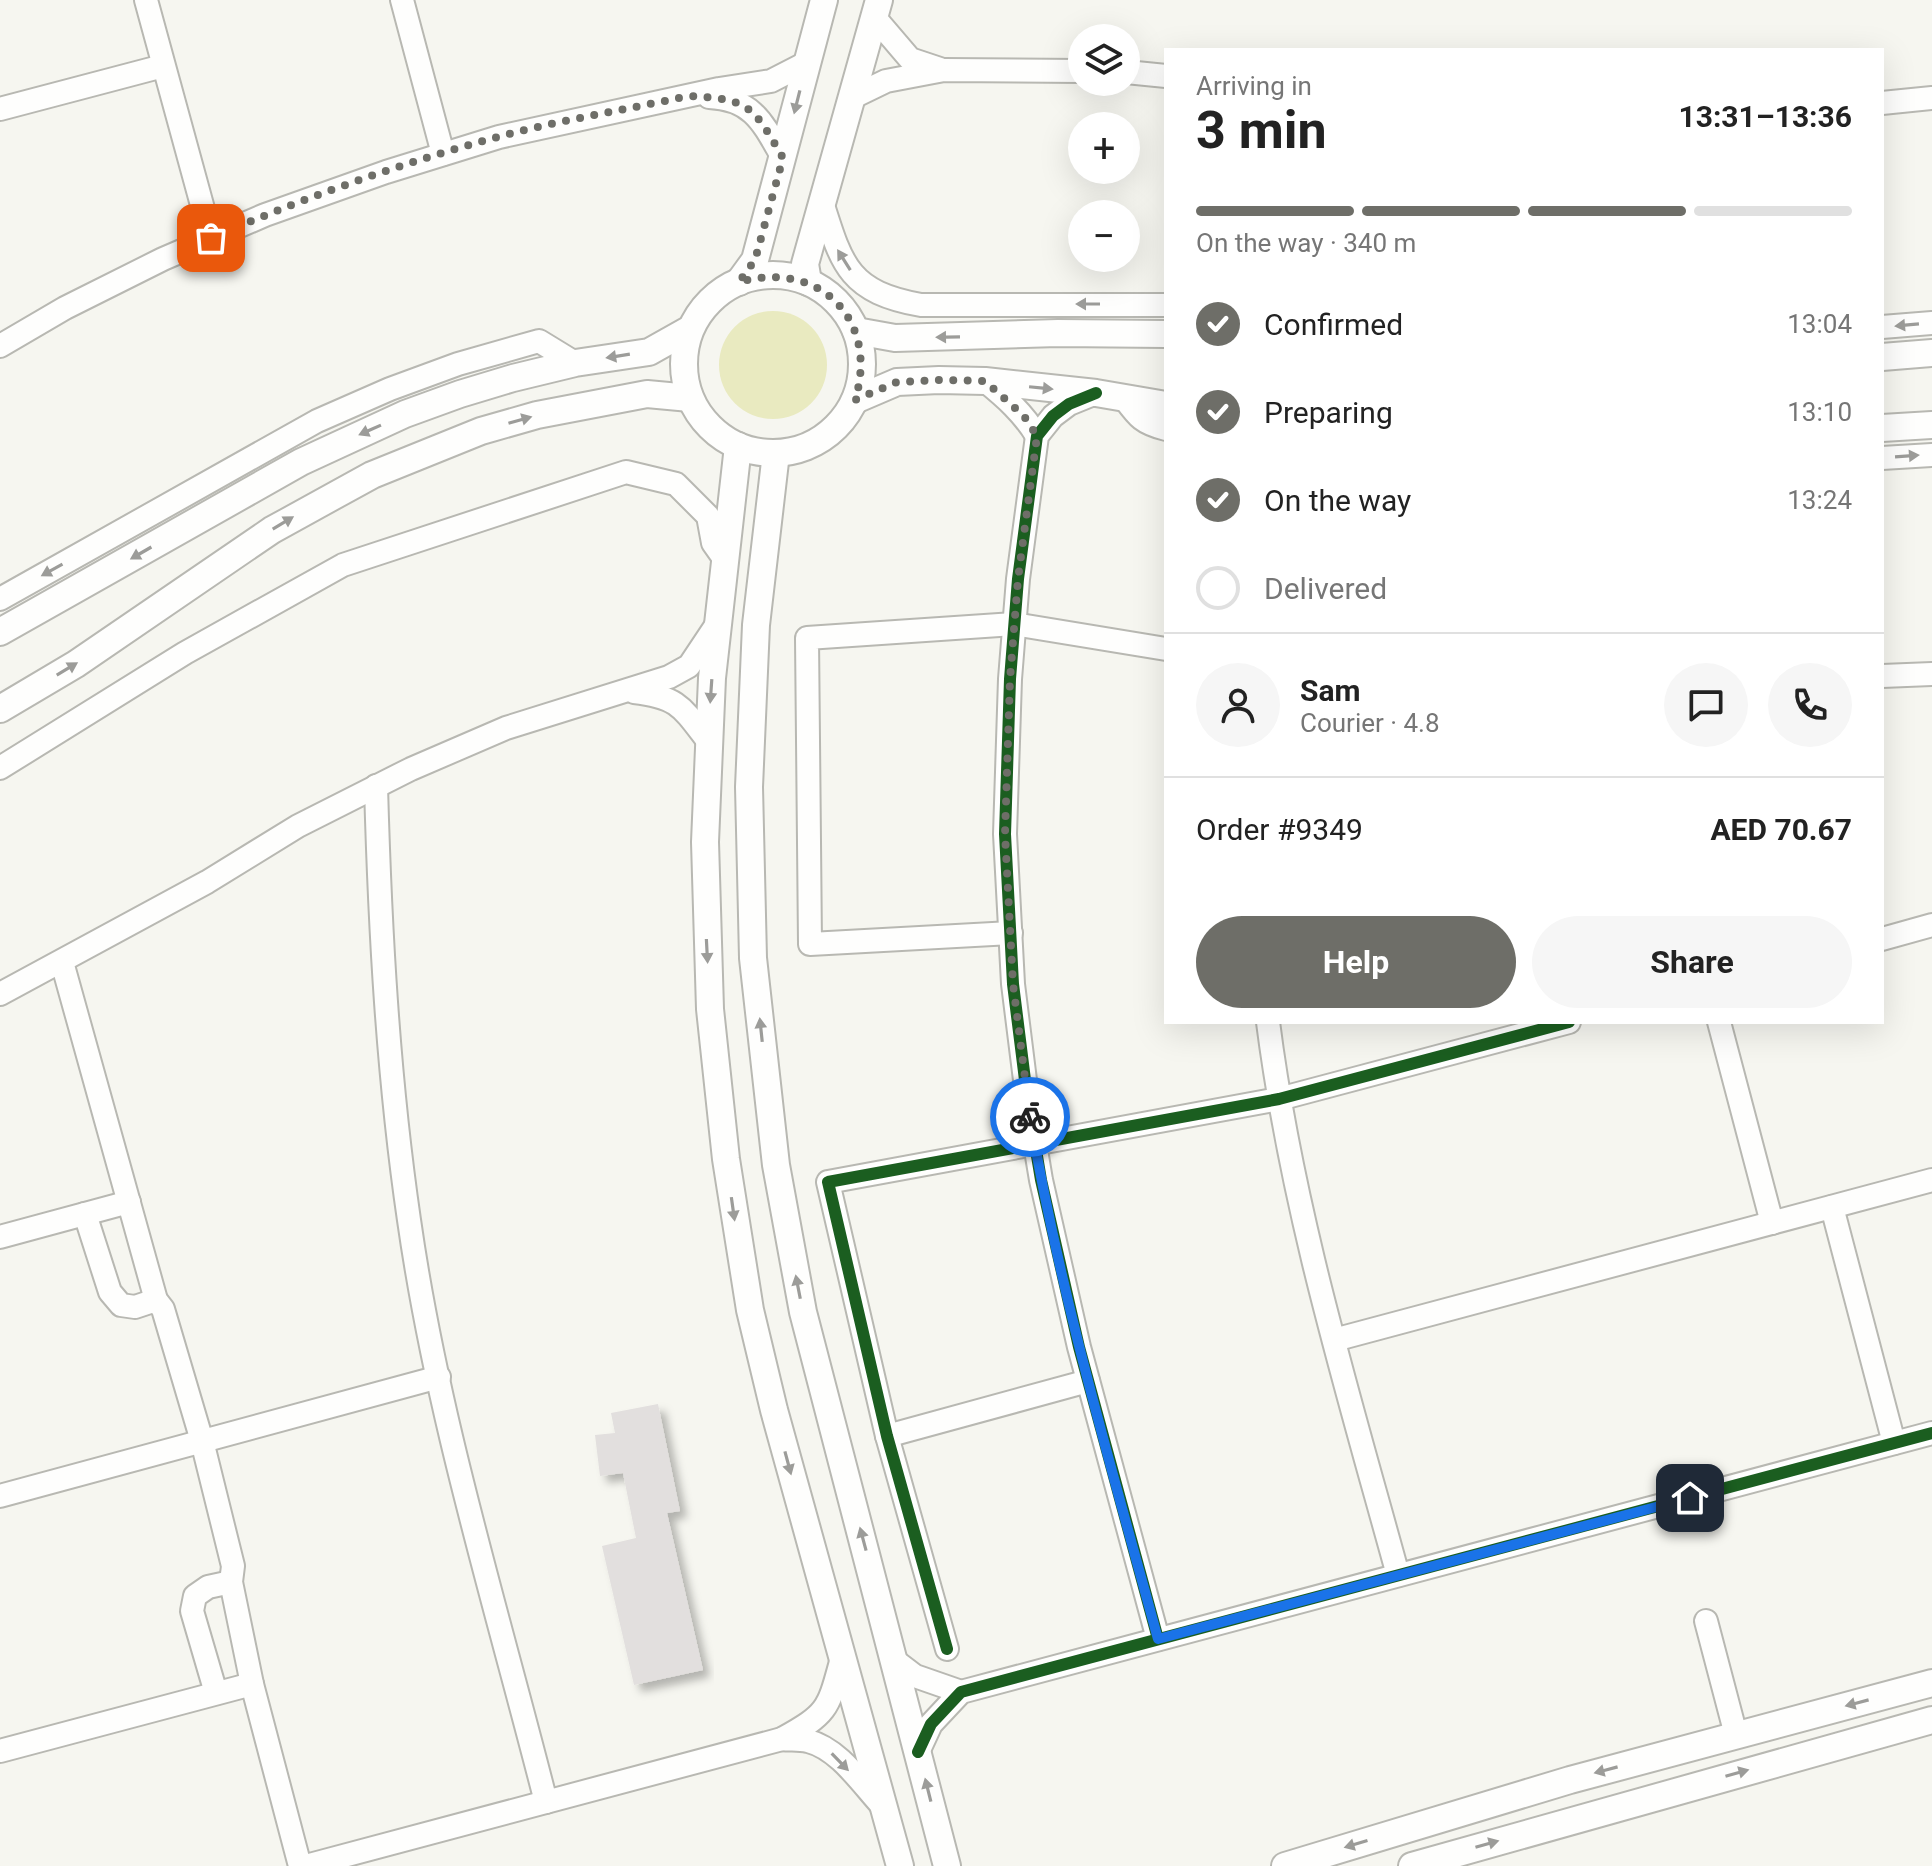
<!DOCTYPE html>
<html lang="en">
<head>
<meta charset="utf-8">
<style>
	:root { --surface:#fff; --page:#f6f6f6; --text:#222; --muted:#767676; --line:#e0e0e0; --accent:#6e6e68 }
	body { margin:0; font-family:Roboto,sans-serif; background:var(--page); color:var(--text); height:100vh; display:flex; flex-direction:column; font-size:30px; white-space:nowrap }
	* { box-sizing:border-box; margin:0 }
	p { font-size:26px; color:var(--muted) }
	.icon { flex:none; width:44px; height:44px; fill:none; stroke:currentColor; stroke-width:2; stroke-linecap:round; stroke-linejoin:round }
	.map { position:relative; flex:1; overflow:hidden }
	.sheet { position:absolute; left:1164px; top:48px; width:720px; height:976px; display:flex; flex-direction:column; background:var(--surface); border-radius:0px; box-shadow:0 8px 32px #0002 }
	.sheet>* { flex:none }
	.tools { position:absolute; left:1068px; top:24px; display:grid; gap:16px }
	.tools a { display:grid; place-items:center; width:72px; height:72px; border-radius:50%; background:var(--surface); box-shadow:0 8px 32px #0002; font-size:40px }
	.pin { position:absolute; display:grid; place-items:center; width:68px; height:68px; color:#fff; margin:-34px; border-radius:16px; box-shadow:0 4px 12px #0006 }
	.courier { position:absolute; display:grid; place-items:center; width:80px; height:80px; margin:-40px; border:6px solid #1a73e8; border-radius:50%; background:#fff; color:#222; box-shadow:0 2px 10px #0007 }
	.overview em { font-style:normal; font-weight:700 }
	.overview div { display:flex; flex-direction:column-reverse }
	.overview { display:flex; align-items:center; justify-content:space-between; height:136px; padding:0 32px }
	h1 { font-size:52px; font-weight:700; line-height:60px }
	.bar { display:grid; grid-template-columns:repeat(4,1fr); gap:12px 8px; align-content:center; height:96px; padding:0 32px }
	.bar i { height:10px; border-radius:6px; background:var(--line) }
	.bar .active { background:var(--accent) }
	.bar p { grid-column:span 4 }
	.line { display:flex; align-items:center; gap:20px; padding:0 32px; border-top:2px solid var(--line) }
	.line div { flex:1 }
	.round { display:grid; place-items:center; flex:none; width:84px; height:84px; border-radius:42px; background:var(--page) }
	ol { padding:0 32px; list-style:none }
	li { display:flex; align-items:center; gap:24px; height:88px }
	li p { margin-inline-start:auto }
	li .icon { padding:8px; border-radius:50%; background:var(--accent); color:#fff; stroke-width:4 }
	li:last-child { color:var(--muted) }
	li i { width:44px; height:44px; border:4px solid var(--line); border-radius:50% }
	.primary-button { display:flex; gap:16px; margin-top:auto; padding:16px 32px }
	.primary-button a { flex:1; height:92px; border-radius:48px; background:var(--accent); color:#fff; font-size:32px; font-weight:700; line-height:92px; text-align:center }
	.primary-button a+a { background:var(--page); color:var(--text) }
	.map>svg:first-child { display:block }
	.green { fill:#e9eac0 }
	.building { fill:#e2dfde; filter:url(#shadow) }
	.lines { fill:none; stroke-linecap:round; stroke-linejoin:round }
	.minor-casing { stroke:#b8b8b2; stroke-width:26 }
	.major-casing { stroke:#b8b8b2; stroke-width:30 }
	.minor { stroke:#fefefd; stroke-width:22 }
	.major { stroke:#fefefd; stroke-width:26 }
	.cycleway-casing { stroke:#fff; stroke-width:17 }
	.cycleway { stroke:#1b5e20; stroke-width:12 }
	.oneway { fill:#9c9c99 }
	.done { stroke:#6e6e68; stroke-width:8; stroke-dasharray:0 14.4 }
	.route { stroke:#1a73e8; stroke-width:10 }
</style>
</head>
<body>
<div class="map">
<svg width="1932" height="1866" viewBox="0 0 1932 1866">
	<defs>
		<filter id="shadow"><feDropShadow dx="7" dy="7" stdDeviation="4" flood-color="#0004"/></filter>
	</defs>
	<rect width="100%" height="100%" fill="#f6f6f0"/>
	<circle class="green" cx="773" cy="365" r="54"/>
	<path class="building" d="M658,1404L680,1511L667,1513L703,1670L634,1685L602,1546L636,1538L623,1473L600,1476L595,1435L615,1433L611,1413Z"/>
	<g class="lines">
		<g class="minor-casing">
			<g id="minor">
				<path d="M146,0L211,238"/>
				<path d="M402,0L443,154"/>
				<path d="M875,18L910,59L940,69"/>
				<path d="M1126,72L1166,76"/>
				<path d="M709,97C753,99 763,123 783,158"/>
				<path d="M853,97L886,81L944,70L1082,71"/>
				<path d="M1882,103L1932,98"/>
				<path d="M0,109L163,66"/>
				<path d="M822,202C842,266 849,292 921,305H1166"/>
				<path d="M1882,327L1932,323"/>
				<path d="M0,346L65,308L163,259L265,215L386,172L499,137L719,89L771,81L808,62"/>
				<path d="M985,381C1006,398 1023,413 1037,436"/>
				<path d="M1096,393L1069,404L1053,416L1037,436L1018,579L1010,679L1005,834L1013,984L1027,1096L1041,1180L1079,1347L1158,1639"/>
				<path d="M1124,398C1138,417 1142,423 1166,429"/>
				<path d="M1882,458L1932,455"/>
				<path d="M0,599L317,421L390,389L458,364L539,341L575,363"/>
				<path d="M1882,676L1932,674"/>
				<path d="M634,692C678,697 682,707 708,741"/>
				<path d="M0,768L185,653L343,565L626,472L676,484L708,516L713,543L725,560"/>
				<path d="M376,786C380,932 388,1076 409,1220C437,1417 497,1609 546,1802"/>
				<path d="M1011,933L810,944L807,638L1014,624L1166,649"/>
				<path d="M1882,939L1932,925"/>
				<path d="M62,962L156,1300L163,1309L202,1441L233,1566L231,1582L252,1684L300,1866"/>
				<path d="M0,994L207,882L298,826L411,769L506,728L669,677L689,666L717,624"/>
				<path d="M1268,1022C1292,1210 1348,1393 1398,1575"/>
				<path d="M1719,1022L1772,1223"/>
				<path d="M1832,1207L1894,1443"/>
				<path d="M85,1214L110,1292L121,1305L135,1307L156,1300"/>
				<path d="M0,1237L129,1202"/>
				<path d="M1334,1340L1932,1180"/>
				<path d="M887,1436L1088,1381"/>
				<path d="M0,1496L439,1377"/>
				<path d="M1706,1621L1736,1735"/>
				<path d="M947,1649L887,1436L828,1182L1279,1099L1569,1022"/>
				<path d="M894,1660L915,1676L961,1692"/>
				<path d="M216,1693L192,1611L195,1596L208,1587L231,1582"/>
				<path d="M782,1739C790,1740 799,1739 808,1741C840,1749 863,1786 885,1809"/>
				<path d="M0,1751L252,1684"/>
				<path d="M918,1752L931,1724L961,1692L1932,1433"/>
				<path d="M306,1866L782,1739C829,1713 828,1709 842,1658"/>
			</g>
		</g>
		<g class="major-casing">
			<g id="major">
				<circle cx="773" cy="364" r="89"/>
				<path d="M739,282L755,260L824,0"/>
				<path d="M808,282L805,264L810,246L879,0"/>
				<path d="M856,331L895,338L1058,333L1166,334"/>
				<path d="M1882,357L1932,353"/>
				<path d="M855,400L897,382L939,380L985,381L1096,393L1166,405"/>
				<path d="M1882,428L1932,425"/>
				<path d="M738,446L712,678L705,842L710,1009L726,1159L750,1310L774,1410L900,1866"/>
				<path d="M776,453L756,625L749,787L753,958L776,1165L803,1312L947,1866"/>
				<path d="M0,632L301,462L405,414L460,394L513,378L575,363L649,352L690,329"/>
				<path d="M0,709L76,664L272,530L372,475L481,431L537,415L647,394L690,398"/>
				<path d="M1285,1866L1570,1780L1932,1683"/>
				<path d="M1412,1866L1932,1720"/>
			</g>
		</g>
		<use href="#minor" class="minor"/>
		<use href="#major" class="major"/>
		<g class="cycleway-casing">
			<g id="cycleway">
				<path d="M1096,393L1069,404L1053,416L1037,436L1018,579L1010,679L1005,834L1013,984L1027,1096L1041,1180L1079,1347L1158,1639"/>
				<path d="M947,1649L887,1436L828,1182L1279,1099L1569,1022"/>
				<path d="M918,1752L931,1724L961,1692L1932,1433"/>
			</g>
		</g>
		<use href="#cycleway" class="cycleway"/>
	</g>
	<defs><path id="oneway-solid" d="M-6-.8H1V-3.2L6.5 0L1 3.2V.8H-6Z" transform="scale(2)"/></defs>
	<g class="oneway">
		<use href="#oneway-solid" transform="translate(797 102) rotate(104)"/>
		<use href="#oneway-solid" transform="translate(844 260) rotate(-122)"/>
		<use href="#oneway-solid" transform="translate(1088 304) rotate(180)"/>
		<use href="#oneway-solid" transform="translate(1907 325) rotate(175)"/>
		<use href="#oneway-solid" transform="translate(948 337) rotate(179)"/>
		<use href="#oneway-solid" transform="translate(618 356) rotate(171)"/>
		<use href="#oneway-solid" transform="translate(1041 388) rotate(6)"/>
		<use href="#oneway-solid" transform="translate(520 420) rotate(-16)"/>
		<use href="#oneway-solid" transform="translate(370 430) rotate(156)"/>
		<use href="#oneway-solid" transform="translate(1907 456) rotate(-4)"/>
		<use href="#oneway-solid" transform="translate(283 523) rotate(-31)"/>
		<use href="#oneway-solid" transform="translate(141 553) rotate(150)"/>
		<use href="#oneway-solid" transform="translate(52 570) rotate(151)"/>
		<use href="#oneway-solid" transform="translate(67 669) rotate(-31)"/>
		<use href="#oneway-solid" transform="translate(711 691) rotate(94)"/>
		<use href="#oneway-solid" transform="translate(707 951) rotate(87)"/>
		<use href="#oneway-solid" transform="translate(761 1030) rotate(-96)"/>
		<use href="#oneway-solid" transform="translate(733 1209) rotate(82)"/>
		<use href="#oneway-solid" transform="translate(798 1287) rotate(-101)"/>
		<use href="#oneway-solid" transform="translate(788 1463) rotate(75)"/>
		<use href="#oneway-solid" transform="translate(863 1539) rotate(-105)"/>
		<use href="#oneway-solid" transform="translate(1857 1703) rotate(165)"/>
		<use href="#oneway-solid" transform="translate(840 1762) rotate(46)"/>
		<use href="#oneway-solid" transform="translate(1606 1770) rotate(165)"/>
		<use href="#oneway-solid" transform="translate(1737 1773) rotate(-16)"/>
		<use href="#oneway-solid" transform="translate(928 1790) rotate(-104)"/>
		<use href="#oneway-solid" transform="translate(1356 1844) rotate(163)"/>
		<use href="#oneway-solid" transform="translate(1487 1844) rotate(-16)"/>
	</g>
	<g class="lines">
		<path class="done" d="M211,238C304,198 401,163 498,137C560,120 625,110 688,96C750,99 753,106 783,158L755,260L739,282C819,259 880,320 855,400L897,382L939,380L985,381L1024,416L1037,436L1018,579L1010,679L1005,834L1013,984L1030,1117"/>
		<path class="route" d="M1030,1117C1060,1294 1111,1466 1158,1639L1690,1498"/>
	</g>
</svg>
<div class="tools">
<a><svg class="icon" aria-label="layers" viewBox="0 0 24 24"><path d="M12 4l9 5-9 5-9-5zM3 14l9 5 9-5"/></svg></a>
<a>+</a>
<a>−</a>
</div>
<div class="pin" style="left:211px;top:238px;background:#ea580c"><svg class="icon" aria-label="bag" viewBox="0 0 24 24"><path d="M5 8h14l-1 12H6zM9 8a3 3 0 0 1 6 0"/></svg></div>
<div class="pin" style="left:1690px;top:1498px;background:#1f2937"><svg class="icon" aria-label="home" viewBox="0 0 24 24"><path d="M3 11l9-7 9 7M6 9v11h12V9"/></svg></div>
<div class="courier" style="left:1030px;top:1117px"><svg class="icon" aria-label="bike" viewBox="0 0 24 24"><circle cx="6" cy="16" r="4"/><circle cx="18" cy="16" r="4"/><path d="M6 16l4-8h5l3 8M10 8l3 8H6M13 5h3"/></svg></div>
<section class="sheet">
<div class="overview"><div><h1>3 min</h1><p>Arriving in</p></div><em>13:31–13:36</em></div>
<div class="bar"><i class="active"></i><i class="active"></i><i class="active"></i><i></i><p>On the way · 340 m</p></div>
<ol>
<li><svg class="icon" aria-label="check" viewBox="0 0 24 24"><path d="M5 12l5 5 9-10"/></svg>Confirmed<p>13:04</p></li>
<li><svg class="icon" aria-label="check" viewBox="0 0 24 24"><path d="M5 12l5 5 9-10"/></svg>Preparing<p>13:10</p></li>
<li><svg class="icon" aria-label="check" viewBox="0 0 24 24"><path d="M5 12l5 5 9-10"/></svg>On the way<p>13:24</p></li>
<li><i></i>Delivered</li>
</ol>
<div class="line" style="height:144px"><a class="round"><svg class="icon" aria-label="person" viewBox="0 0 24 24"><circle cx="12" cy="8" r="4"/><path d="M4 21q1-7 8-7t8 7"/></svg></a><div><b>Sam</b><p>Courier · 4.8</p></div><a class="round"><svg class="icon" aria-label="chat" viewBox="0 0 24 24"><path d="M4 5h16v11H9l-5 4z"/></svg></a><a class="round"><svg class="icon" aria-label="phone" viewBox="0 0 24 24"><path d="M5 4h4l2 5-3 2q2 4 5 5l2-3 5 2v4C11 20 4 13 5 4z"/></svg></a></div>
<div class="line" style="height:104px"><div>Order #9349</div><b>AED 70.67</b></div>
<div class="primary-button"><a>Help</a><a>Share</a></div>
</section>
</div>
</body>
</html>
